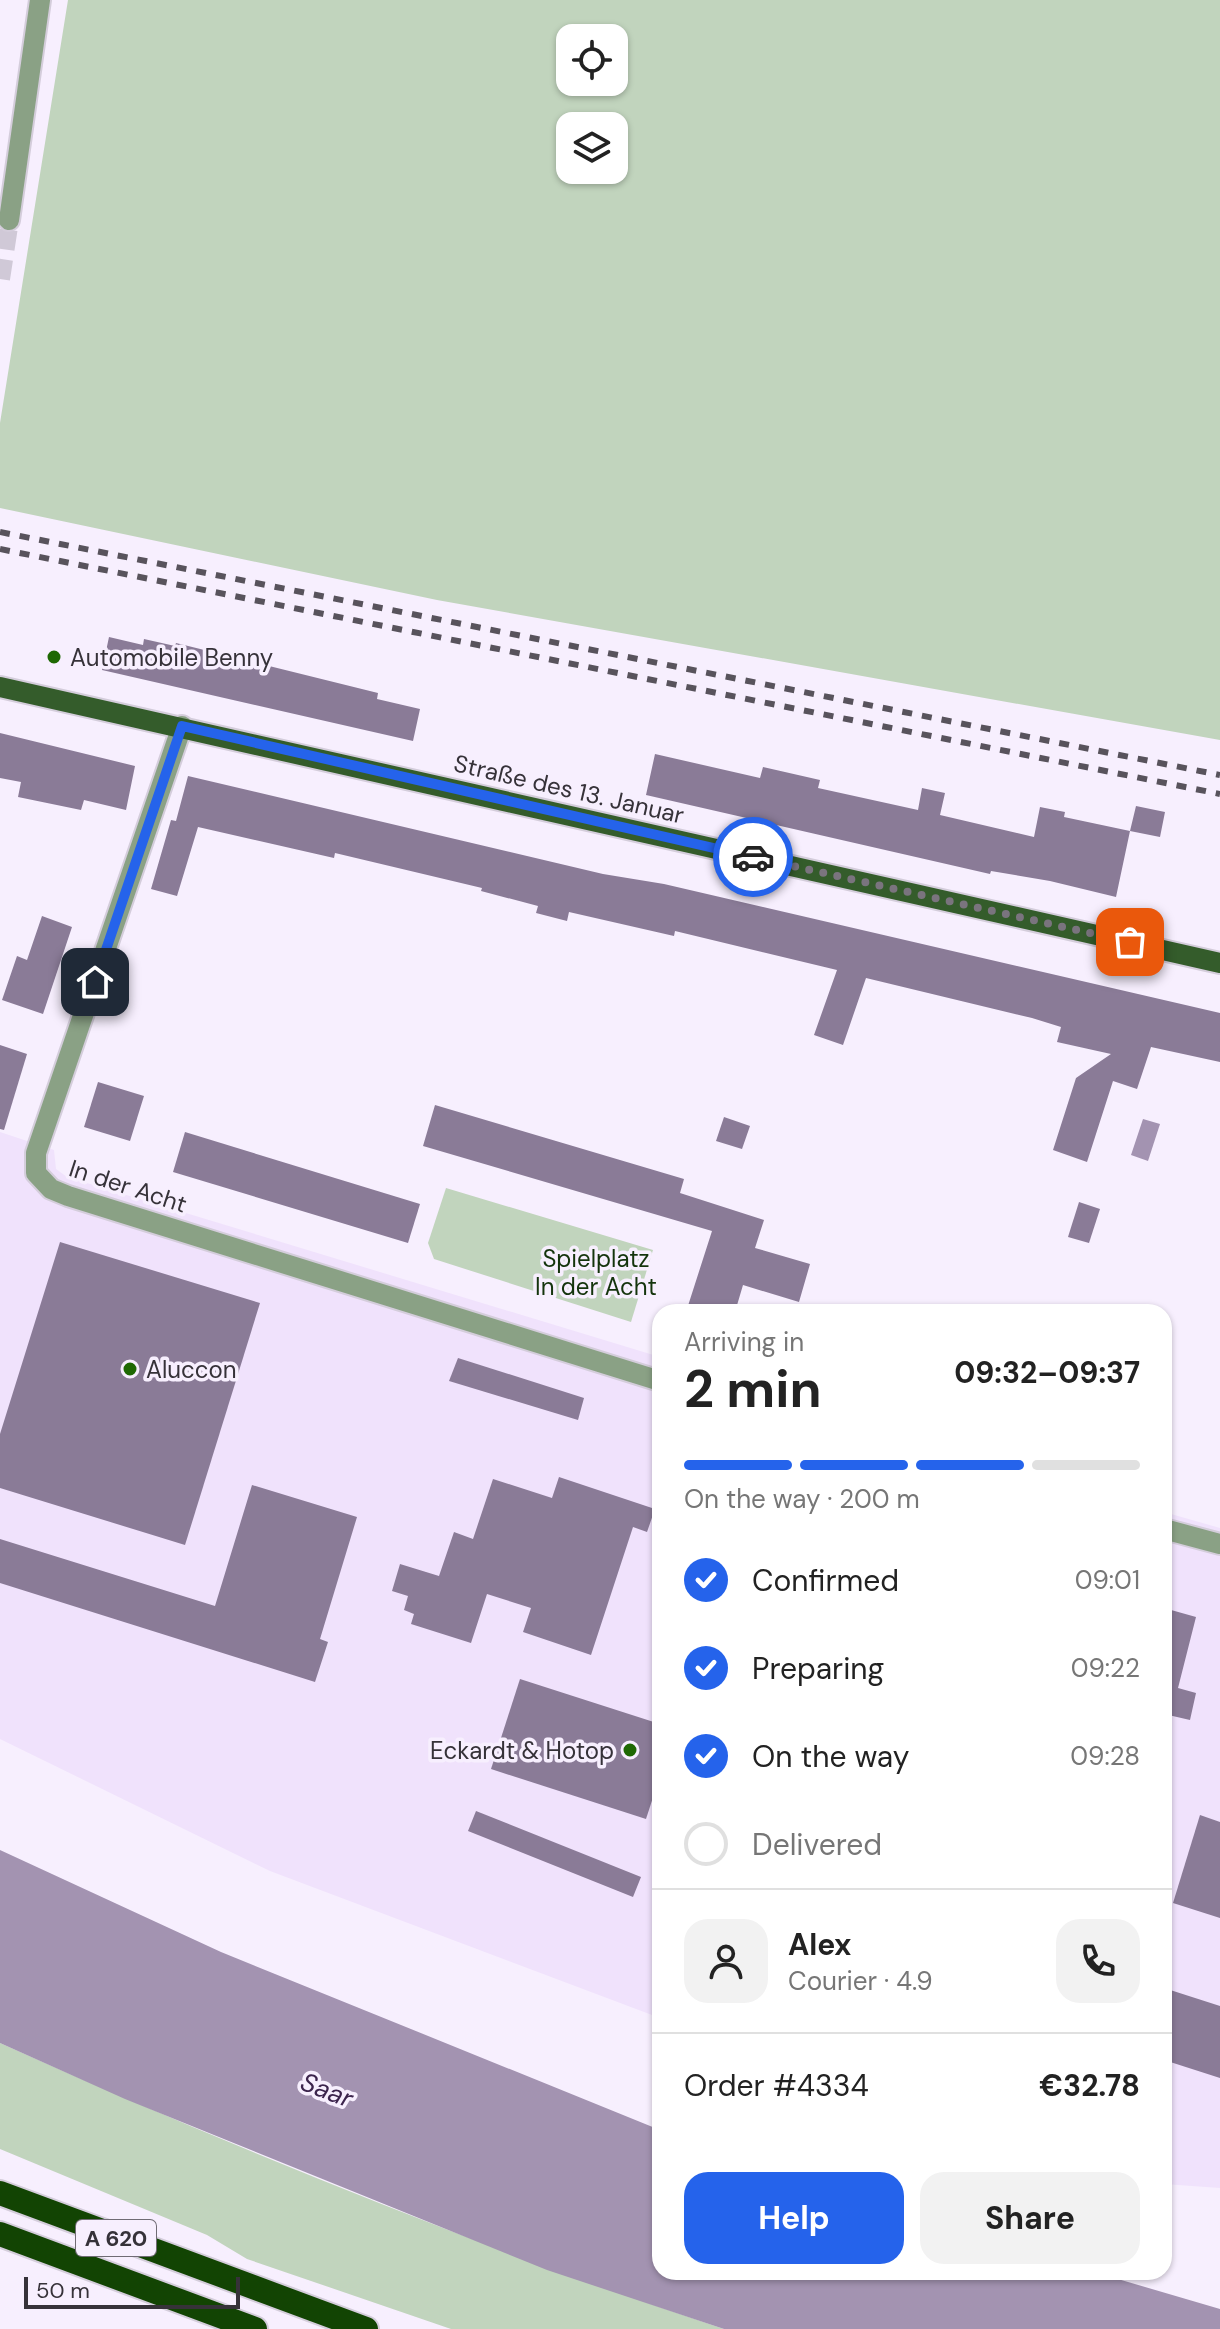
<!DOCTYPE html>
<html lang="en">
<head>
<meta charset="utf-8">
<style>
	:root { --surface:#fff; --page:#f2f2f2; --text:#222; --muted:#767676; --line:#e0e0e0; --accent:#2563eb }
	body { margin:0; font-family:"DM Sans",sans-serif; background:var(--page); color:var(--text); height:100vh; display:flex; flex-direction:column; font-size:30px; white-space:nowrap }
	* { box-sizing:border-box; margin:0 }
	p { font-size:26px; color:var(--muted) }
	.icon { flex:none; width:44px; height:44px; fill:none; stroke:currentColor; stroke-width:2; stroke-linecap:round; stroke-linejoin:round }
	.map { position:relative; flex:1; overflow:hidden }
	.drawer { position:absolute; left:652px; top:1304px; width:520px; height:976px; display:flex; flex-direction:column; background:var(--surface); border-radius:24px; box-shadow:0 2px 6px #0004 }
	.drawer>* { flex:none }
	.controls { position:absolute; left:556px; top:24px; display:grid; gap:16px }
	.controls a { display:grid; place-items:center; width:72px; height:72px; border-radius:16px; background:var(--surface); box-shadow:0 2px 6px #0004; font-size:40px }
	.scale { position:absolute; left:24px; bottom:20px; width:216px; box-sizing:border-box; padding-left:8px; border:4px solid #363239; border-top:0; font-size:22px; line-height:28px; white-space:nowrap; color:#363239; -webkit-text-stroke:6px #f7effe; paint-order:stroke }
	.pin { position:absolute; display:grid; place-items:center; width:68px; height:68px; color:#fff; margin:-34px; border-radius:16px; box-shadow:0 4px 12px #0006 }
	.courier { position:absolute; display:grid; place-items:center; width:80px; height:80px; margin:-40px; border:6px solid #2563eb; border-radius:50%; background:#fff; color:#222; box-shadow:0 2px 10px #0007 }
	.headline em { font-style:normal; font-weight:700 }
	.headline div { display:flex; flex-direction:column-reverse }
	.headline { display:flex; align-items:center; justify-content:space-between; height:136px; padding:0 32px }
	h1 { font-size:52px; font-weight:700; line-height:60px }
	.bar { display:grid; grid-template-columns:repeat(4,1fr); gap:12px 8px; align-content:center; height:96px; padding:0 32px }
	.bar i { height:10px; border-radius:6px; background:var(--line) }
	.bar .current { background:var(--accent) }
	.bar p { grid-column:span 4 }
	.line { display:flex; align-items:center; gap:20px; padding:0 32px; border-top:2px solid var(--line) }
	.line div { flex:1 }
	.round { display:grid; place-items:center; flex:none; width:84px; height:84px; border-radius:24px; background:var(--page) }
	ol { padding:0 32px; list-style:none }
	li { display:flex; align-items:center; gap:24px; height:88px }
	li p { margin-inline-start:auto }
	li .icon { padding:8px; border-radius:50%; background:var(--accent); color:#fff; stroke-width:4 }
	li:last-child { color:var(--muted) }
	li i { width:44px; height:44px; border:4px solid var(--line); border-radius:50% }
	.button { display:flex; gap:16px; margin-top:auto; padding:16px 32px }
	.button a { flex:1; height:92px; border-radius:24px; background:var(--accent); color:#fff; font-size:32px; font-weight:700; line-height:92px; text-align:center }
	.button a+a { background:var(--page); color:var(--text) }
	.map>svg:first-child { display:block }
	.built { fill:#f0e2fc }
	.green { fill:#c1d4bd; fill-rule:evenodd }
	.water { fill:#a393b1 }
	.building { fill:#8a7b97 }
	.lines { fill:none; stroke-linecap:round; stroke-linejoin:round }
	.minor-tunnel { stroke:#d0c9d7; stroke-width:20; stroke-dasharray:20 10; stroke-linecap:butt }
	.minor-casing { stroke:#d4cddb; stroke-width:24 }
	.primary-casing { stroke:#d4cddb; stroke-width:24 }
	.motorway-casing { stroke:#d4cddb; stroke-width:28 }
	.minor { stroke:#8aa185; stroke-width:20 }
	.primary { stroke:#345c2b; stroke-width:20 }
	.motorway { stroke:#124403; stroke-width:24 }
	.rail { stroke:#58535c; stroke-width:6; stroke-dasharray:10 10; stroke-linecap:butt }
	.done { stroke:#7a747e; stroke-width:8; stroke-dasharray:0 14.4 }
	.route { stroke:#2563eb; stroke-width:10 }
	.poi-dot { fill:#1e6803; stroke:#f7effe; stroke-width:3 }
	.labels { text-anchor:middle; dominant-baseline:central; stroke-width:7; stroke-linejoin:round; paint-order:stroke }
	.shield { fill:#f7effe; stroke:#706b74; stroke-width:2 }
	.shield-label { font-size:22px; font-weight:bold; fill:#363239 }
	.poi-label { font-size:24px; fill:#363239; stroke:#f7effe; text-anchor:start }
	.street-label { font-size:24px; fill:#363239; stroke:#f7effe }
	.park-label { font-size:24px; fill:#14340c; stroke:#f7effe }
	.water-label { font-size:26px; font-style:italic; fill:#3c244d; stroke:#f7effe }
</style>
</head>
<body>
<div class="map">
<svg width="1220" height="2329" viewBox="0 0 1220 2329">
	<rect width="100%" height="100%" fill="#f7effe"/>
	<g class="built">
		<path d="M0,1132L54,1150L56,1169L67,1177L660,1357V2018L270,1871L0,1739Z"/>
		<path d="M1164,1512L1220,1528V2188L1164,2184Z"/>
	</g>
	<g class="green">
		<path d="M68,0H1220V740L437,600L0,508V423ZM570,38H614V82H570ZM570,126H614V170H570Z"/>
		<path d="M446,1188L653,1250L631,1322L434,1259L428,1243Z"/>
		<path d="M0,2043C237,2149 478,2247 724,2329H451L247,2259L207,2235L0,2149Z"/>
	</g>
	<g class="water">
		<path d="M1143,1119L1160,1124L1148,1161L1131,1155Z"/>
		<path d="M0,1850L221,1952L660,2130V2272H1094L1220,2309V2329H724L547,2270L125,2099L0,2043Z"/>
	</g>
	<g class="building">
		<path d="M109,637L143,645L144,639L175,646L176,643L378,693L377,699L420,709L413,741L102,670Z"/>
		<path d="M0,733L135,766L126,810L84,800L81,810L18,797L21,782L0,778Z"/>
		<path d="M655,754L760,778L763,767L820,780L818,788L918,810L922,788L945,793L940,815L1034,837L1040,807L1065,812L1064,817L1130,831L1136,806L1165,812L1160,837L1130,831L1116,897L1050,881L991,871L990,874L646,795Z"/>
		<path d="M188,776L603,874L664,884L1220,1013V1062L1151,1047L1137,1089L1113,1081L1087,1162L1053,1150L1076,1078L1111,1054L1057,1042L1061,1027L1032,1018L866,978L843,1045L814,1035L837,970L675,931L674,936L569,912L567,921L536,913L538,906L481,891L482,888L335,853L334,858L198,827L177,896L151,889L171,820L176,821Z"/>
		<path d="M42,916L72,927L43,1014L2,1000L17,956L27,960Z"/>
		<path d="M0,1045L27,1054L4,1130L0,1129Z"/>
		<path d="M98,1082L144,1096L130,1141L84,1127Z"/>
		<path d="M435,1105L684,1179L680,1193L764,1220L755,1248L810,1264L799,1302L743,1285L735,1312H686L712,1231L423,1146Z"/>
		<path d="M724,1117L750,1126L742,1149L716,1141Z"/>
		<path d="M185,1132L420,1204L408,1243L173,1172Z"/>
		<path d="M1079,1202L1100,1209L1089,1243L1068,1237Z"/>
		<path d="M60,1242L260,1303L185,1545L0,1488V1434Z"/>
		<path d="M458,1358L584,1398L578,1420L449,1381Z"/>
		<path d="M559,1477L655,1509L647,1532L633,1527L591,1655L523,1632L531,1608L487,1594L471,1643L411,1624L414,1614L404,1610L408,1596L392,1591L400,1564L439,1576L454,1532L473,1539L493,1479L552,1498Z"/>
		<path d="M252,1485L357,1517L320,1639L328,1642L315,1682L0,1583V1539L215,1606Z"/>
		<path d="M1164,1608L1196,1617L1178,1688L1196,1693L1190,1720L1164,1714Z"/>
		<path d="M520,1679L660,1724V1776L646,1819L491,1769Z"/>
		<path d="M476,1811L641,1877L633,1897L468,1831Z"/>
		<path d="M1200,1815L1220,1822V1918L1173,1903Z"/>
		<path d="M1164,1988L1220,2006V2078L1164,2060Z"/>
	</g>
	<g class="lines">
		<path class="minor-tunnel" d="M0,279L9,220"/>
		<g class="minor-casing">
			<g id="minor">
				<path d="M9,220L40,0"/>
				<path d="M182,726L36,1153V1173L51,1189L68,1196L660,1381"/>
				<path d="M1164,1529L1220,1544"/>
			</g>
		</g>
		<g class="primary-casing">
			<path id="primary" d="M0,687L1220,963"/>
		</g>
		<g class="motorway-casing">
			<g id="motorway">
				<path d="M0,2193L366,2329"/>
				<path d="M0,2234L255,2329"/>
			</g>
		</g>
		<use href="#minor" class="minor"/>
		<use href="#primary" class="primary"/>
		<use href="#motorway" class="motorway"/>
		<g class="rail">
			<path d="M0,532L1220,775"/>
			<path d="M0,549L1220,794"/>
		</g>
	</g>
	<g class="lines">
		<path class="done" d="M753,857L1130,942"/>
		<path class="route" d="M95,982L182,726L753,857"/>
	</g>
	<g class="poi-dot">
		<circle cx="54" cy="657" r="8"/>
		<circle cx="130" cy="1369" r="8"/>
		<circle cx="630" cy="1750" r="8"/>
	</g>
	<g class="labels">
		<rect class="shield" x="76" y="2220" width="80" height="36" rx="6"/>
		<g class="shield-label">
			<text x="116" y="2238">A 620</text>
		</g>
		<g class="poi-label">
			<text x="70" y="657">Automobile Benny</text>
			<text x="146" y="1369">Aluccon</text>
			<text x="614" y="1750" text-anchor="end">Eckardt &amp; Hotop</text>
		</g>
		<g class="street-label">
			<text transform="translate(569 789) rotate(13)">Straße des 13. Januar</text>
			<text transform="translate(128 1186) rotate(18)">In der Acht</text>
		</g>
		<g class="park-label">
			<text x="596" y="1258">Spielplatz<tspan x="596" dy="28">In der Acht</tspan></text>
		</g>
		<g class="water-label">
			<text transform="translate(327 2090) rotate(21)">Saar</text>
		</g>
	</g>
</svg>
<div class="controls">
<a><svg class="icon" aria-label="locate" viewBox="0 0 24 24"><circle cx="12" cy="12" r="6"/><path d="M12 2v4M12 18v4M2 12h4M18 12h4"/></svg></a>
<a><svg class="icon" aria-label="layers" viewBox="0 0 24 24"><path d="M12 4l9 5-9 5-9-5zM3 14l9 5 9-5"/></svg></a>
</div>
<div class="scale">50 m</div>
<div class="pin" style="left:1130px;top:942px;background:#ea580c"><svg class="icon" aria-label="bag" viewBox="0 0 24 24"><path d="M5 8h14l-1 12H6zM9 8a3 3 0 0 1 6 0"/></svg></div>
<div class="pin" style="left:95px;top:982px;background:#1f2937"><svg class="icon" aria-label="home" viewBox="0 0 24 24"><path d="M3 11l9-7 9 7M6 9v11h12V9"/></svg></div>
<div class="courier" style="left:753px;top:857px"><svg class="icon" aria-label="car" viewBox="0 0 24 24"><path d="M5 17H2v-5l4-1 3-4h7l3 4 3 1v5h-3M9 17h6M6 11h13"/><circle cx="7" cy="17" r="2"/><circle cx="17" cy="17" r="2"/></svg></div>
<section class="drawer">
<div class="headline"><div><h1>2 min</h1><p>Arriving in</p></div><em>09:32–09:37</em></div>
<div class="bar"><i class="current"></i><i class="current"></i><i class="current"></i><i></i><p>On the way · 200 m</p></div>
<ol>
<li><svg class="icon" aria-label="check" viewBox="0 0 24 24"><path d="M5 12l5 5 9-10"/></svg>Confirmed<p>09:01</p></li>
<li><svg class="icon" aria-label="check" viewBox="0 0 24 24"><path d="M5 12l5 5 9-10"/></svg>Preparing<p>09:22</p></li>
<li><svg class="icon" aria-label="check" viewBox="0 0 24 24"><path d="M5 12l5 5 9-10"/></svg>On the way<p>09:28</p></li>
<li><i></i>Delivered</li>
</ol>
<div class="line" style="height:144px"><a class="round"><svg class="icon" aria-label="person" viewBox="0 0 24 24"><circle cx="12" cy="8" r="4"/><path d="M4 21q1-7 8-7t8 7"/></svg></a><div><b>Alex</b><p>Courier · 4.9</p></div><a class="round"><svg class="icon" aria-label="phone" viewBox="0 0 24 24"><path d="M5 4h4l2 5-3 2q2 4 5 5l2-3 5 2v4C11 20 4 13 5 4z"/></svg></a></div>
<div class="line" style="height:104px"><div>Order #4334</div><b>€32.78</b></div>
<div class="button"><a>Help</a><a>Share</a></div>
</section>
</div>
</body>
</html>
